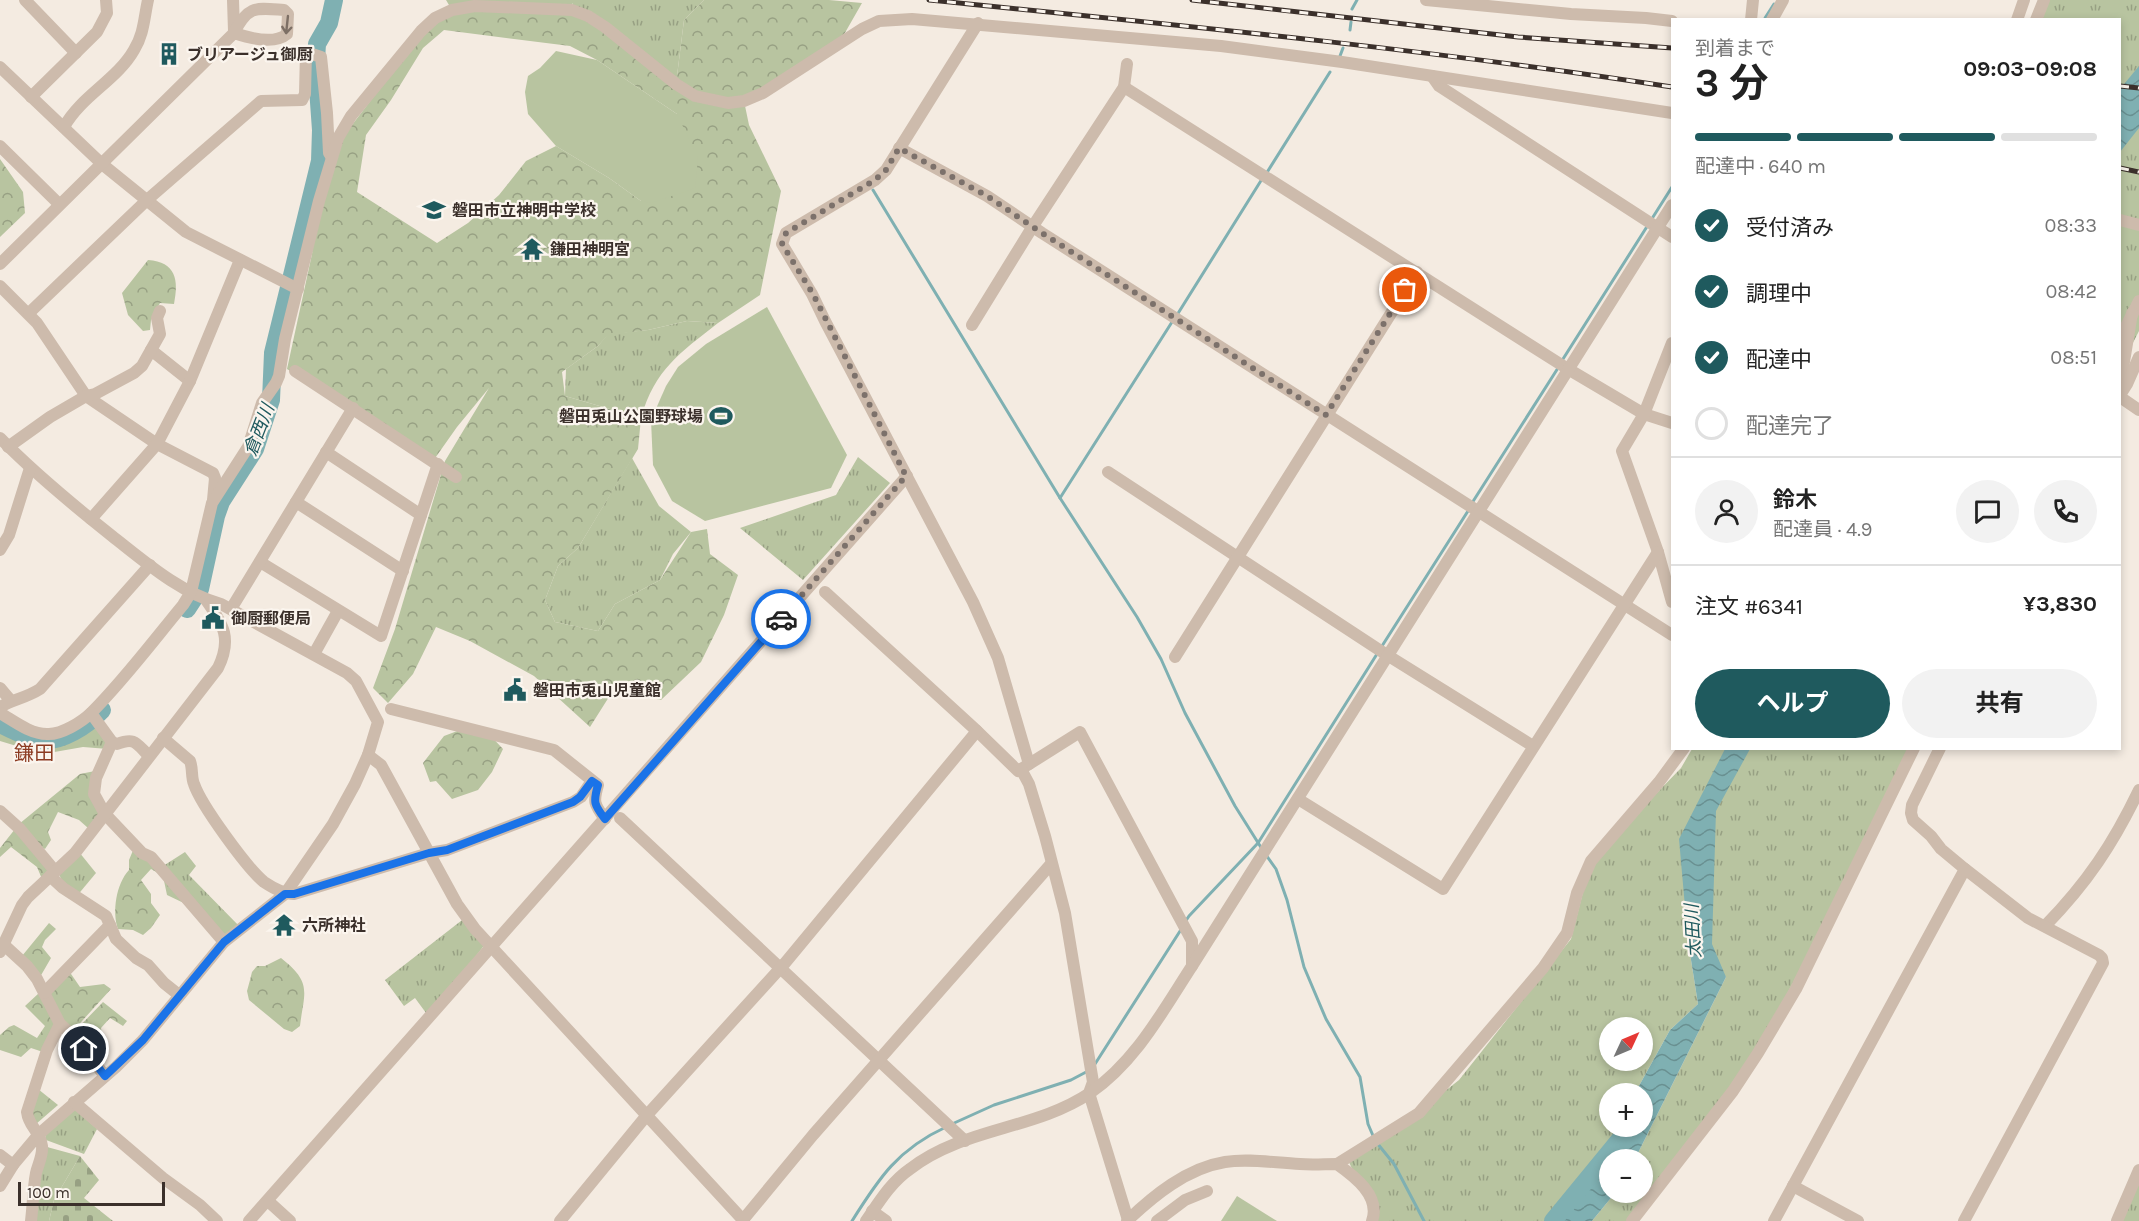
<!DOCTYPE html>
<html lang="ja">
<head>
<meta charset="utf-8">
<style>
	:root { --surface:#fff; --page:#f2f2f2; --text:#222; --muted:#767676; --line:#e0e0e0; --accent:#1f5a5e }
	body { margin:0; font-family:Karla,"Noto Sans JP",sans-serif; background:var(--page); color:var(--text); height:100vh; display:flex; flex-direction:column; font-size:22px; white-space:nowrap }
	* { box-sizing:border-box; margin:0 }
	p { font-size:20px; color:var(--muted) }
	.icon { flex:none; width:33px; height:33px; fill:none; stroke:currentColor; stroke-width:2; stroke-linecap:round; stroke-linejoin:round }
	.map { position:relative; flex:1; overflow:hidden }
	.sheet { position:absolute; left:1671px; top:18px; width:450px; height:732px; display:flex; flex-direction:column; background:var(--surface); border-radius:0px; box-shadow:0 3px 9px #0003 }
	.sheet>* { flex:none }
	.needle { width:39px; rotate:46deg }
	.buttons { position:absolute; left:1599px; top:1017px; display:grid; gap:12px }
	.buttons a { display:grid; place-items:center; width:54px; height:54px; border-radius:50%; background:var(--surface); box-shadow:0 3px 9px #0003; font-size:30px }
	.scale { position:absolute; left:18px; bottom:15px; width:147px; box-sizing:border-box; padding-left:6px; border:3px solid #3b302b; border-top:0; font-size:16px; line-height:21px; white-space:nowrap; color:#3b302b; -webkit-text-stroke:4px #fbf5ee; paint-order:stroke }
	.pin { position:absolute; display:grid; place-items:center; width:51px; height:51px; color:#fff; margin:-26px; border:3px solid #fff; border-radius:50%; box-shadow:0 2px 6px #0007 }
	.courier { position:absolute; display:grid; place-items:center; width:60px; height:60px; margin:-30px; border:4px solid #1a73e8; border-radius:50%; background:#fff; color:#222; box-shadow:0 2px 8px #0007 }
	.overview em { font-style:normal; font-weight:700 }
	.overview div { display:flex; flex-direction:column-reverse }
	.overview { display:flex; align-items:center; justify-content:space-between; height:102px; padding:0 24px }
	h1 { font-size:39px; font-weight:700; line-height:45px }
	.bar { display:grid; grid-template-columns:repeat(4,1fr); gap:9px 6px; align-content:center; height:72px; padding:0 24px }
	.bar i { height:8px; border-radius:4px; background:var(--line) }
	.bar .on { background:var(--accent) }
	.bar p { grid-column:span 4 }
	.line { display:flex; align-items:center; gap:15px; padding:0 24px; border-top:2px solid var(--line) }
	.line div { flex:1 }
	.round { display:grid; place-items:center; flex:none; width:63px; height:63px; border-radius:32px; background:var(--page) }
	ol { padding:0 24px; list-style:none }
	li { display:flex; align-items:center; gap:18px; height:66px }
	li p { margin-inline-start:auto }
	li .icon { padding:6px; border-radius:50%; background:var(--accent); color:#fff; stroke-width:4 }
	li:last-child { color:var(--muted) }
	li i { width:33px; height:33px; border:3px solid var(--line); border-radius:50% }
	.button { display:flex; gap:12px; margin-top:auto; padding:12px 24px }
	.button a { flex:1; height:69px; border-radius:36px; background:var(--accent); color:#fff; font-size:24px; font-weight:700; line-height:69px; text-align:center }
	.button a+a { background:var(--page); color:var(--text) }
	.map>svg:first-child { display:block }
	.grass { fill:url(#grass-tufts); fill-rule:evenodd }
	.forest { fill:url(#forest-crowns); fill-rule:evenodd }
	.cemetery { fill:url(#cemetery-stones) }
	.pitch { fill:#b8c4a0 }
	.water { fill:url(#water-waves) }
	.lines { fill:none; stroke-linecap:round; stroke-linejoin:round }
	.stream { stroke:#7fb0b2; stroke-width:3 }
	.river { stroke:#7fb0b2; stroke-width:18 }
	.minor { stroke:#cdbbac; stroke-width:12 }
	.rail-casing { stroke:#3b302b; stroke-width:5 }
	.rail { stroke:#fbf5ee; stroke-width:3; stroke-dasharray:9; stroke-linecap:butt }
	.oneway { stroke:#7d6f65 }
	.done { stroke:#7c716b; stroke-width:6; stroke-dasharray:0 10.8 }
	.route { stroke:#1a73e8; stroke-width:8 }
	.labels { text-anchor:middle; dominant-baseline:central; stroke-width:4.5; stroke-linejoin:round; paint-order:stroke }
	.poi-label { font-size:16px; font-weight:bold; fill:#3b302b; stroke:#fbf5ee; text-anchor:start }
	.water-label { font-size:18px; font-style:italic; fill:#1f5a5e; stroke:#fbf5ee }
	.quarter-label { font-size:20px; fill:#8c3b22; stroke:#fbf5ee }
</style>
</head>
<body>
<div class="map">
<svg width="2139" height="1221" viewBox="0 0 2139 1221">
	<defs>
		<pattern id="grass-tufts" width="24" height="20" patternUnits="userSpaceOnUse" patternTransform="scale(1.5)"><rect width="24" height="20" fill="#b8c4a0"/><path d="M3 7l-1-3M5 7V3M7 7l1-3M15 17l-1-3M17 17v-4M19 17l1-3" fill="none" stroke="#97a083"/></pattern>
		<pattern id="forest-crowns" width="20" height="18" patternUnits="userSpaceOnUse" patternTransform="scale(1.5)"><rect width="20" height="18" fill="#b8c4a0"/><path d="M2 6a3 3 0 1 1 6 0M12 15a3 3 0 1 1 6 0" fill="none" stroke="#97a083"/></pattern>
		<pattern id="cemetery-stones" width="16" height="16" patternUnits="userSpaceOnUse" patternTransform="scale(1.5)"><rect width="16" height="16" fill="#b8c4a0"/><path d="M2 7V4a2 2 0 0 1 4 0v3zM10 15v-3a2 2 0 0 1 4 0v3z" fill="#97a083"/></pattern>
		<pattern id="water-waves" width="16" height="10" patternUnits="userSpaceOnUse" patternTransform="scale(1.5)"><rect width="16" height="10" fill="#7fb0b2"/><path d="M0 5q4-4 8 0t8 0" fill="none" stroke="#699091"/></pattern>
	</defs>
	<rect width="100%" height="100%" fill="#f4ebe1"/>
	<g class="grass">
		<path d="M446,0H704L684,20L676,84L577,12L572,3V10H452Z"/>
		<path d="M2047,0H2139V331L2120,368V20H2040Z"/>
		<path d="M687,321L718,323C680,353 655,369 641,418L565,396L566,369L598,346L608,334L648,330Z"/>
		<path d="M858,457L890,483L803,580L740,528L836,495Z"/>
		<path d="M632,458L659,506L691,532L673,554L660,580L615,604L598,631L555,622L545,600L558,566L578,548Z"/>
		<path d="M91,713L107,733L108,749L83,747L43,754L0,741V714L46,734Z"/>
		<path d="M1692,749H1915L1751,1063L1632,1221H1592L1615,1193L1642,1192V1160L1635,1159L1726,977L1688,941L1698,1004L1670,1030L1635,1093L1610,1094V1126L1617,1127L1587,1182L1557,1221H1370L1374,1215L1347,1158L1406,1122L1459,1080L1571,939L1591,861L1681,768ZM1610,1028H1642V1060H1610Z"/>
		<path d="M79,852L96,873L76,897L62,881L58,872Z"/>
		<path d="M185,852L196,866L189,875L241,928L224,942L160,868Z"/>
		<path d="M466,917L486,943L429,1017L415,998L404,1006L385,980Z"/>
		<path d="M74,1108L97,1129L84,1154L46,1140L45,1134Z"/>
		<path d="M47,1147L80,1156L54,1200L49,1221H36L37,1193Z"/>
		<path d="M2139,1180V1221H2121Z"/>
	</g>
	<g class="forest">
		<path d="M704,0H829L862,3L838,45L744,101L749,125L781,191L760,295L718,323L687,321L648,330L608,335L598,346L562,372L565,396L641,418L638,449L578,548L558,566L545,600L555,622L598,631L615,604L660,580L691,532L707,529L710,554L738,575L724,615L701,662L661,700L614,689L590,727L534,676L470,641L436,627L413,674L388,703L373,688L395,629L445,461L489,388L457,427L433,461L336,397L287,369L312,254L319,201L342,138L430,23L468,7L588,16L676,84L684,20ZM444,30L570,46L597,60L677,114L641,201L609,178L556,146L526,161L499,195L468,223L437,243L357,192L366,135L391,100L423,48Z"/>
		<path d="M0,159L23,192L25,213L0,237Z"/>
		<path d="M148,260C176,262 179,280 174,304L160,303L151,320L150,330L143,331L128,315L122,293Z"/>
		<path d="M460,730L488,733L503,749L492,772L478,790L452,799L436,781L430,782L423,763L444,736Z"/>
		<path d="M100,770L94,794L105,814L88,828L79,820L58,812L48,832L51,840L45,849L31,842L53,869L42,879L37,867L11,847L0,857V848L19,824L80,774Z"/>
		<path d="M134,848L168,877L190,906L167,895L163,876L151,869L141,880L151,894V903L160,915L151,928L143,935L133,930L118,929C112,912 116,884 129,870V860Z"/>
		<path d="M49,923L56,929L45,940L42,947L51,958L40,977L22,956Z"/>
		<path d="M281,958C313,983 304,992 300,1026L292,1032L284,1029L249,1000L247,991L250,980L252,972L257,966H265Z"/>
		<path d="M69,971L80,987L104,984L111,989L73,1031L65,1023L48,992Z"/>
		<path d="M39,993L55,1024L43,1052L31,1048L21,1057L0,1050V1035L9,1027L14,1025L37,1038L45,1026L25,1006Z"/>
		<path d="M103,1002L127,1021L123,1026L110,1018L101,1028L102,1034L86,1046L74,1032Z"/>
		<path d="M38,1089L58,1105L36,1124L30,1120Z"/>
	</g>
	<path class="cemetery" d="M80,1156L99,1180L84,1198L113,1221H49L54,1200Z"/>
	<g class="pitch">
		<path d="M556,51L597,60L677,114L698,158L695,188L651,203L641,201L609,178L556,146L528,114L525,92L528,76L540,68Z"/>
		<path d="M767,307L847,455L831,488L705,521L672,501L653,465L651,420L666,386L678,367L706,344Z"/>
		<path d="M1237,1196L1277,1221H1221Z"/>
	</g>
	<g class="water">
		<path d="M2139,66V128L2120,152V89Z"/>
		<path d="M1725,749H1750L1716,811L1712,944L1726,977L1635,1159L1610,1160V1192L1615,1193L1592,1221H1557L1587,1182L1617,1127L1642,1126V1094L1635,1093L1670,1030L1698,1004L1688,941L1679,839Z"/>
	</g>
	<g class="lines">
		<g class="stream">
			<path d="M1352,9L1357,0"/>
			<path d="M1765,18L1774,4"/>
			<path d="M1350,30L1351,22"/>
			<path d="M1340,56L1343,48"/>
			<path d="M1266,174L1330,72"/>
			<path d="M873,190L1060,498L1137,617L1161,659L1185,713L1235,806L1262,849"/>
			<path d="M1653,217L1672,187"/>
			<path d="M1177,315L1262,179"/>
			<path d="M1563,359L1648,225"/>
			<path d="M1060,498L1172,322"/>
			<path d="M1472,503L1558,368"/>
			<path d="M1382,646L1468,511"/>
			<path d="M1266,855L1276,869L1287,900L1304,967L1326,1019L1360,1077L1368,1124L1374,1138"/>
			<path d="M1185,922L1189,916L1258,843L1377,654"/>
			<path d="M1095,1064L1182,928"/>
			<path d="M952,1124L994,1105L1071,1080L1088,1071"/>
			<path d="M1377,1143L1394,1164L1424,1221"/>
			<path d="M852,1221C879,1178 898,1149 946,1127"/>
		</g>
		<g class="river">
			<path d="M187,609L200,589L216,516L221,502L255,449L271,400L273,353L320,161L321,130L316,60L317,44L329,23L334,0"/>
			<path d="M0,724C12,730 27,738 40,740C61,743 88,725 102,710"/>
			<path d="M1553,1221L1631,1126"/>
		</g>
		<g class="minor">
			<path d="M25,0L76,53"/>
			<path d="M233,0L234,31"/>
			<path d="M1426,0L1571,14L1646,18L1672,21"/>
			<path d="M1751,20L1753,0"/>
			<path d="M1772,20L1783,0"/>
			<path d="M2017,20L2024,0"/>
			<path d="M2036,20L2044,0"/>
			<path d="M978,23L886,170L875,180L786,233L782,244L812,294L825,321L973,602L998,658L1029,764"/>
			<path d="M0,67L102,164L186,232L298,289"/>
			<path d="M1432,76L1439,86L1672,237"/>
			<path d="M1124,87L1568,369L1644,414L1672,423"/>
			<path d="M31,97L97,32L107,13L106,0"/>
			<path d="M64,127C81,96 117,80 134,50C144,34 144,18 148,0"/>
			<path d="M0,146L59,204"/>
			<path d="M899,148L987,196L1042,233L1672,635"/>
			<path d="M2120,220L2139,225"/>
			<path d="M0,264L234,33C248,5 256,8 284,10L288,14L287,34C274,45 249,38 234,33"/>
			<path d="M0,286L37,323L86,396L157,444L213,473L215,478L213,500"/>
			<path d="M29,313L147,200L261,101L302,100L305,94L306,52L321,57L327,113L329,153L331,156"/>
			<path d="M972,325L1033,226L1124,87L1127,64"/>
			<path d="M2120,338L2139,301"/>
			<path d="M1672,343L1644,414L1622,451L1658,552L1672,602"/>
			<path d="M151,350L190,381"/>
			<path d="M295,371L456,477"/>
			<path d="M2120,386L2132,313"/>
			<path d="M2120,395L2127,384L2139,357"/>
			<path d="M2120,397L2139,410"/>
			<path d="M0,438C34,473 73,505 112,536C144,561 180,593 221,604L347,673L356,681L378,722L368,755L355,784L333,824L285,894L224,942L143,1040L116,1067L39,1134L13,1165L0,1186"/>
			<path d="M8,447L50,417L86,396L95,394L134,373L142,366L160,334L157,318L160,311"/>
			<path d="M326,452L421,515"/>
			<path d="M1108,472L1387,655L1533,746"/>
			<path d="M296,502L403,571"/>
			<path d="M91,519L157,444L190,381L240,260"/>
			<path d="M0,550L9,535L30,468"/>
			<path d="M260,562L381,636L438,464"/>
			<path d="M825,592L977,731L1018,771L1080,732L1192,941V966"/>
			<path d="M231,609L353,408"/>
			<path d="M314,654L338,611"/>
			<path d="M1175,657L1417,272"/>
			<path d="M0,688L11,701"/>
			<path d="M0,707C14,699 26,698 40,689L150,565"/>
			<path d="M391,709L554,750L598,785C593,802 594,804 605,819"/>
			<path d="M0,713C14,721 30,734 47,734C61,735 82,722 92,712C124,680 154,640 183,605L191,592L212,503L248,447L262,403L276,383L279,376L285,339L319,201L338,138L351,116L421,31L435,18L452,10L475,6L572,10L588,16L605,27L676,84L695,96L728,103L744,101L763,93L862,29L879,21L912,19L1221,46L1342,62L1672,113"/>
			<path d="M91,713L112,742L96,778L94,794L105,814L142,853L151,857L224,942"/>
			<path d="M163,738L190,761C193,769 191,777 194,784C201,805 247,868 264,882C273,888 283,894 294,894L429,853L447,850L573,802L581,797L592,781"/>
			<path d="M112,742L117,744C135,737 136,743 149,756"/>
			<path d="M368,755L381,765L457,904L475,929L744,1221"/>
			<path d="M1021,769L1029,784L1045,836L1065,913L1093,1082L1089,1093L1128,1220"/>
			<path d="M1298,799L1443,889L1658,552"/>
			<path d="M0,811L20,829L55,871"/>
			<path d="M620,818L965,1141"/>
			<path d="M50,876L63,888L106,916L116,939L136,958L148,965L164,983L179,995"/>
			<path d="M2045,926C2087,883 2113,844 2139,790"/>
			<path d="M3,944L27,966L37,979L60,1024L76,1039L105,1076"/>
			<path d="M0,952L22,905L28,897L75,853L218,668C232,639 224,625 206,600"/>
			<path d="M44,993L110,925"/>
			<path d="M74,1102L163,1178L200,1205L217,1221"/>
			<path d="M0,1155L13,1165"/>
			<path d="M1337,1164L1419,1113L1543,968L1567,933L1577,893L1591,861L1659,782L1684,748"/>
			<path d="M1793,1186L1858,1221"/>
			<path d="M268,1201L290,1221"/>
			<path d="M872,1211L886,1221"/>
			<path d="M31,1221C33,1205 33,1189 36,1173C38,1164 43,1156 42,1146C40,1130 29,1128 27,1112L47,1050L60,1024"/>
			<path d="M249,1221L907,476"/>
			<path d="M560,1221L647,1115L785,963L977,731"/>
			<path d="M742,1221L813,1135L1051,864"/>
			<path d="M866,1221C879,1202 891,1182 910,1169C962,1128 1035,1130 1090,1093C1136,1061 1162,1012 1192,966L1672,205"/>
			<path d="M1127,1221C1153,1196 1187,1168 1225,1162C1249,1158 1275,1163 1300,1164C1312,1165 1325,1164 1337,1164C1354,1176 1381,1196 1372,1221"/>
			<path d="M1157,1221L1185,1200L1207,1191"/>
			<path d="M1632,1221L1733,1091L1758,1053L1796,989L1914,748"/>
			<path d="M1774,1221L1965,869L1941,849L1931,836L1913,820L1911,813L1912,805L1940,748"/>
			<path d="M1964,1221L2103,963L2102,958L2099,955L2028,918L1965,869"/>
			<path d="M2117,1221L2139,1170"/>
		</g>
		<g class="rail-casing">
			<g id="rail">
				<path d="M929,0C1178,25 1426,49 1672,87"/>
				<path d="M1192,0L1518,37L1672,48"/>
				<path d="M2120,86L2139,88"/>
				<path d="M2120,168L2139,172"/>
			</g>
		</g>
		<use href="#rail" class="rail"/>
	</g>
	<defs><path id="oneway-shaft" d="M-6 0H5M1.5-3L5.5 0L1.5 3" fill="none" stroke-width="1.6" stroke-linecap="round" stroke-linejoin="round" transform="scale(1.5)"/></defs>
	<use class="oneway" href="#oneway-shaft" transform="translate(287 25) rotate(96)"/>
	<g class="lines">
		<path class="done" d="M781,619L906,476L813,294L782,244L786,233L875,180L886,170L899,148L987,196L1042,233L1326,415L1405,290"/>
		<path class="route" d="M84,1049L105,1076L143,1040L224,942L285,894H294L429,853L447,850L573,802L580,797L592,781L598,785C593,802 594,805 605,819L781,619"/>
	</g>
	<defs>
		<g id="building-bare" transform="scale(1.8)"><path d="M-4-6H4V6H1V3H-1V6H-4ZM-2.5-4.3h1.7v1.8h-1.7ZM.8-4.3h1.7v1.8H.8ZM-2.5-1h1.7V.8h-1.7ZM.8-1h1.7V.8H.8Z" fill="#1f5a5e" stroke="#fbf5ee" stroke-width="2.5" paint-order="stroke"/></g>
		<g id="school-bare" transform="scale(1.8)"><path d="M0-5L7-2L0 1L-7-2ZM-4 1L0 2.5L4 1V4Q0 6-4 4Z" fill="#1f5a5e" stroke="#fbf5ee" stroke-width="2.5" paint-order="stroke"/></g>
		<g id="temple-bare" transform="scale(1.8)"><path d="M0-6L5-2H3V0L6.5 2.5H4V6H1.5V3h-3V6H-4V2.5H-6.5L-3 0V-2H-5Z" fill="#1f5a5e" stroke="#fbf5ee" stroke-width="2.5" paint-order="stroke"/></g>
		<g id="stadium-bare" transform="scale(1.8)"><path d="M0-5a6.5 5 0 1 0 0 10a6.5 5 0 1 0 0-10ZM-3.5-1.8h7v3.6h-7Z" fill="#1f5a5e" stroke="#fbf5ee" stroke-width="2.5" paint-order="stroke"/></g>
		<g id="civic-bare" transform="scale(1.8)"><path d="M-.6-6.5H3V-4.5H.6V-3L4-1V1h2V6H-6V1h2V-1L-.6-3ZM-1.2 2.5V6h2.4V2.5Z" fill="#1f5a5e" stroke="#fbf5ee" stroke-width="2.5" paint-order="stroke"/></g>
	</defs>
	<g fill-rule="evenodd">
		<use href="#building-bare" x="169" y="54"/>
		<use href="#school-bare" x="434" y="210"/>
		<use href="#temple-bare" x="532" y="249"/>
		<use href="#stadium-bare" x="721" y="416"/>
		<use href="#civic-bare" x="213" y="618"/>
		<use href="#civic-bare" x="515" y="690"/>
		<use href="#temple-bare" x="284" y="925"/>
	</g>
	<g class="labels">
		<g class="poi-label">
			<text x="187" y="54">ブリアージュ御厨</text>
			<text x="452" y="210">磐田市立神明中学校</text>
			<text x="550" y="249">鎌田神明宮</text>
			<text x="703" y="416" text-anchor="end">磐田兎山公園野球場</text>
			<text x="231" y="618">御厨郵便局</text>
			<text x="533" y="690">磐田市兎山児童館</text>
			<text x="302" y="925">六所神社</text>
		</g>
		<g class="water-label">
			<text transform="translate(259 430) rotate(-69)">倉西川</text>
			<text transform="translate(1693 931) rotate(-93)">太田川</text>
		</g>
		<g class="quarter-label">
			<text x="34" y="753">鎌田</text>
		</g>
	</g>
</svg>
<div class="buttons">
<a><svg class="needle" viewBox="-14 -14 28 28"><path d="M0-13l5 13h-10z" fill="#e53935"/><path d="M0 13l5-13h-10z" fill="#767676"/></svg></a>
<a>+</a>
<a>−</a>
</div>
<div class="scale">100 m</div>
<div class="pin" style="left:1405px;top:290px;background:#ea580c"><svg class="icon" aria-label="bag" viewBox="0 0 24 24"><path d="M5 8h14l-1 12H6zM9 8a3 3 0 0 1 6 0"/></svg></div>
<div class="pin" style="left:84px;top:1049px;background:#1f2937"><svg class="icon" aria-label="home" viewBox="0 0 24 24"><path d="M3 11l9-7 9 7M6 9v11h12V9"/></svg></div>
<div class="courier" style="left:781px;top:619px"><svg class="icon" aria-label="car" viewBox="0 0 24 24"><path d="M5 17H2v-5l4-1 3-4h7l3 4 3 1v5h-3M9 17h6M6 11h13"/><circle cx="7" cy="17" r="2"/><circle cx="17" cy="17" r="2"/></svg></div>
<section class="sheet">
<div class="overview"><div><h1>3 分</h1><p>到着まで</p></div><em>09:03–09:08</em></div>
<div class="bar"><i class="on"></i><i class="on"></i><i class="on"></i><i></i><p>配達中 · 640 m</p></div>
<ol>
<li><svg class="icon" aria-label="check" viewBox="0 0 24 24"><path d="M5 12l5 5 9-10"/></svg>受付済み<p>08:33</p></li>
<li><svg class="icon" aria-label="check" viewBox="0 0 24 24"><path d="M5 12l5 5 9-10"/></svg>調理中<p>08:42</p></li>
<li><svg class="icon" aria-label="check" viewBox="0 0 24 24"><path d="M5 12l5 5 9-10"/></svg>配達中<p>08:51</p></li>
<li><i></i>配達完了</li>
</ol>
<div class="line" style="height:108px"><a class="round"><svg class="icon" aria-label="person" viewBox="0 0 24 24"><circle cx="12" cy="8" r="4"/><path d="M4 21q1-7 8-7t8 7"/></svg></a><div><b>鈴木</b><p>配達員 · 4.9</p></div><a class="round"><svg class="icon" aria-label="chat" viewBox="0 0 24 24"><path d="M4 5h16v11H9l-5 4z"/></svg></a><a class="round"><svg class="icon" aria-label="phone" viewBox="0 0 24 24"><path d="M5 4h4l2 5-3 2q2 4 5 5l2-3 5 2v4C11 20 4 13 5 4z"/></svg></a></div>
<div class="line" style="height:78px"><div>注文 #6341</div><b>¥3,830</b></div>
<div class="button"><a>ヘルプ</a><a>共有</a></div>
</section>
</div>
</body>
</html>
